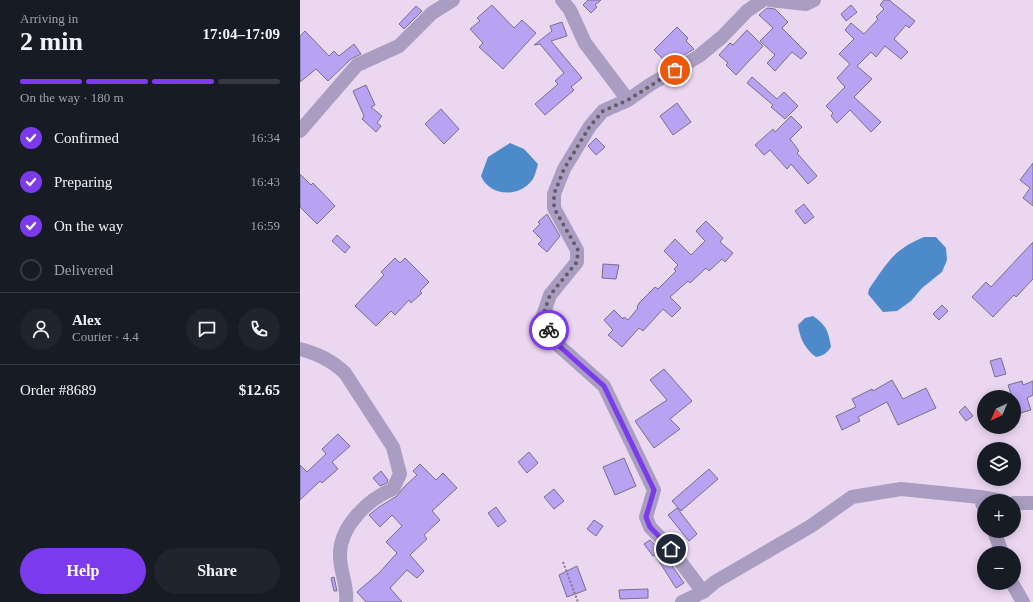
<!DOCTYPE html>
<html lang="en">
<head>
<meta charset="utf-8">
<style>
	:root { --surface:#171b24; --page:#20242c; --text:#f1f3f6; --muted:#9ea1a6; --line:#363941; --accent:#7c3aed }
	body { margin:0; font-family:Georgia,serif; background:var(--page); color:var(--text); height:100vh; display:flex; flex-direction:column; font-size:15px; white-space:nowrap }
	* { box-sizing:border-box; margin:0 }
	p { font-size:13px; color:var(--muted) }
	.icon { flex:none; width:22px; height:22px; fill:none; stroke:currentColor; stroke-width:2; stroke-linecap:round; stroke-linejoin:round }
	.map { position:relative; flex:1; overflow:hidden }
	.drawer { display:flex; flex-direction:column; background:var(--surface); width:300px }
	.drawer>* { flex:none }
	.needle { width:26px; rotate:224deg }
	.buttons { position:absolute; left:677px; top:390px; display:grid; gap:8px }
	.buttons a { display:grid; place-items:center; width:44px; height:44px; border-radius:50%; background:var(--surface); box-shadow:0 2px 10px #0003; font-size:20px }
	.pin { position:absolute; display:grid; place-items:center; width:34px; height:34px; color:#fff; margin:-17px; border:2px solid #fff; border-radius:50%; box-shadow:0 1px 4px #0007 }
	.courier { position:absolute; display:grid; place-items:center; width:40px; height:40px; margin:-20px; border:3px solid #7c3aed; border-radius:50%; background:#fff; color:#222; box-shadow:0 1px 5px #0007 }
	.overview em { font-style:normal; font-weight:600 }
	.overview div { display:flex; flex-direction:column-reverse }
	.overview { display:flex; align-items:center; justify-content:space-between; height:68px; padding:0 20px }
	h1 { font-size:26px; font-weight:600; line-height:30px }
	.bar { display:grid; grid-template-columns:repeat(4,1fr); gap:6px 4px; align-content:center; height:48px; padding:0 20px }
	.bar i { height:5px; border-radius:3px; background:var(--line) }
	.bar .on { background:var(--accent) }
	.bar p { grid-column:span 4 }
	.line { display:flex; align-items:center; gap:10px; padding:0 20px; border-top:1px solid var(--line) }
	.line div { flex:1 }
	.round { display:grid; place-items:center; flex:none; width:42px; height:42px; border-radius:21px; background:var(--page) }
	ol { padding:0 20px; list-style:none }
	li { display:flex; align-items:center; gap:12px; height:44px }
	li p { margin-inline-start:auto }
	li .icon { padding:4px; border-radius:50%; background:var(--accent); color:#fff; stroke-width:4 }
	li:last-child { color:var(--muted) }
	li i { width:22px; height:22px; border:2px solid var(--line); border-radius:50% }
	.action { display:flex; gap:8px; margin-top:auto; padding:8px 20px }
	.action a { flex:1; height:46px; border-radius:24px; background:var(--accent); color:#fff; font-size:16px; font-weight:600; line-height:46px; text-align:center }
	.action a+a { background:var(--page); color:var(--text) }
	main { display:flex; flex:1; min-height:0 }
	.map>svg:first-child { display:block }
	.water { fill:#4d8ac9 }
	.building { fill:#b8a2f2; stroke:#77708b }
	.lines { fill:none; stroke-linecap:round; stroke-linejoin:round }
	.path { stroke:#88798b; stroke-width:2; stroke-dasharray:2 2; stroke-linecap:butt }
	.minor { stroke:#a99dc1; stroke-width:14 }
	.done { stroke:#655a68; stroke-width:4; stroke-dasharray:0 7.2 }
	.route { stroke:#7c3aed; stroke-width:5 }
</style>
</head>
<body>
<main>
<section class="drawer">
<div class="overview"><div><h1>2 min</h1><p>Arriving in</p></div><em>17:04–17:09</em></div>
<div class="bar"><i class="on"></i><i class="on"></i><i class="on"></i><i></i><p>On the way · 180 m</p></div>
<ol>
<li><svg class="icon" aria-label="check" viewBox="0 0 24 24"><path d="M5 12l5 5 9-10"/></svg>Confirmed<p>16:34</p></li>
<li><svg class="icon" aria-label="check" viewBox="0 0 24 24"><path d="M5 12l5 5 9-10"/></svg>Preparing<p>16:43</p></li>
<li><svg class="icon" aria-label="check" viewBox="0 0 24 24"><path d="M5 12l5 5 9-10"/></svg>On the way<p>16:59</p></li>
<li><i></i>Delivered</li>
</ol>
<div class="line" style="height:72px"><a class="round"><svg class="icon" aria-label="person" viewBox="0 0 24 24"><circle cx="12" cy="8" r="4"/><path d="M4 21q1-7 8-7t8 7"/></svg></a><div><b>Alex</b><p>Courier · 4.4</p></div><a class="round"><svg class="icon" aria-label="chat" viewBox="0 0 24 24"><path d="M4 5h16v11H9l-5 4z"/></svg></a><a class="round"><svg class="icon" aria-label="phone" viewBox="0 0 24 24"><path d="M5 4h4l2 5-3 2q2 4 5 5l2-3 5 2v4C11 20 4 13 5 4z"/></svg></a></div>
<div class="line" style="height:52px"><div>Order #8689</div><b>$12.65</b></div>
<div class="action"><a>Help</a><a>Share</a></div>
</section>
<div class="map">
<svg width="733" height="602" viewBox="0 0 733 602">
	<rect width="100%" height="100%" fill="#ecd7f1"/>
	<g class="water">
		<path d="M210,143L224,149L238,164C237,168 235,175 233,179C220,198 190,197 181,176L188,157Z"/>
		<path d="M624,237H636L646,248L647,260L642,272L622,288L611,301L597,311L583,312L568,294L569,289C588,262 593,250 624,237Z"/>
		<path d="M513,316C527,326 528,331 531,347C527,353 523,356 516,357C505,349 500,339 498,325L505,318Z"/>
	</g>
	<g class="building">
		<path d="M288,0H301L295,5L297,7L291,13L283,5Z"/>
		<path d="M584,0H589L615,21L609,28L606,25L594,39L608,52L601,59L585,46L576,57L571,52L557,66L572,79L554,97L581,122L571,132L550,110L537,123L531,116L533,113L526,106L545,87L537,78L550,64L539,54L554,39L545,30L551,23L564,34L578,19L576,17L584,9L580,5Z"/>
		<path d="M192,5L214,28L222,20L236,33L203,69L179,47L183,43L170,29L180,21L177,18Z"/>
		<path d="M551,5L557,12L546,21L541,14Z"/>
		<path d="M116,6L122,11L104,29L99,24Z"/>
		<path d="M467,8L475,9L488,22L482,28L507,53L501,59L492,52L475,71L467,63L475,55L460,41L473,28L459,15Z"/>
		<path d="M262,22L267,36L251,41L282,78L271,87L274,90L245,115L235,104L258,84L255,81L264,73L240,44L234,45L252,31L250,26Z"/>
		<path d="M377,27L388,38L386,41L394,49L371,63L367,59L365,61L354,50Z"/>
		<path d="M447,30L463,46L436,75L426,65L428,63L419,55L430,43L433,45Z"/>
		<path d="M5,31L29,56L34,51L39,56L54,44L61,54L51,59L28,81L16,69L0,82V36Z"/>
		<path d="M452,77L477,99L484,92L498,106L485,119L471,107L473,105L447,83Z"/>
		<path d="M66,85L75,105L71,107L82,116L77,123L81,126L76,132L62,119L64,116L53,91Z"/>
		<path d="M377,103L391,122L373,135L360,116Z"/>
		<path d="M141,109L159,129L144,144L125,124Z"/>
		<path d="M491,116L502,127L490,139L499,151L497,153L517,176L508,184L491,164L487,169L470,150L464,155L455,145L473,129L475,132Z"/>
		<path d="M296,138L305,147L296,155L288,146Z"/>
		<path d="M733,163V206L723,198L730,188L720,180Z"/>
		<path d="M0,174L11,185L13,183L35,206L17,224L0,207Z"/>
		<path d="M504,204L514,217L505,224L495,211Z"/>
		<path d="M247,214L260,236L247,252L238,244L242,240L233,231L240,224L238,222Z"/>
		<path d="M406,221L423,238L420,242L433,253L425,262L422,259L409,271L406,268L390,283L388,281L370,297L381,308L372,317L363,309L343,331L339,328L322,347L308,335L313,330L304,320L314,310L323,319L324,317L328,320L338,308L337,307L339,303L355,287L358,289L376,271L374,269L378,265L364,251L375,239L391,255L405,241L396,231Z"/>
		<path d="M37,235L50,247L45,253L32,241Z"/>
		<path d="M733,242V279L716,297L714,295L693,317L672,297L686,282L691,287Z"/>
		<path d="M95,258L100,263L105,258L129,282L120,291L122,293L111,303L109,300L95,315L91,311L76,326L55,306L84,275L81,272Z"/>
		<path d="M303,264L319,265L316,279L302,278Z"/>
		<path d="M642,305L648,311L639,320L633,314Z"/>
		<path d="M701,358L706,374L695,377L690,361Z"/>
		<path d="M364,369L392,401L370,419L380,429L354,448L335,421L367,400L350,380Z"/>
		<path d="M592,380L603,399L626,388L636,408L598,425L587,402L558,417L560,421L542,430L536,416L556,407L552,399L572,389L573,391Z"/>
		<path d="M722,381L723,385L733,381V395L727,398L731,410L717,414L714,397H712L708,385Z"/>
		<path d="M665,406L673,416L666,421L659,412Z"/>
		<path d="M38,434L50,446L32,462L38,469L22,483L20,481L0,500V465L7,472L26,454L22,449Z"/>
		<path d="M229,452L238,463L227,473L218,462Z"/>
		<path d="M324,458L336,486L315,495L303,467Z"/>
		<path d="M120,464L136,480L143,473L157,488L132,511L140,520L124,535L127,539L110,555L124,571L117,578L107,570L90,588L102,602H66L57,592L79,573L97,553L86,542L102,526L92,515L80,527L69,515L79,507L97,496L104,487L117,475L113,471Z"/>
		<path d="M409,469L418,479L381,511L372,501Z"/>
		<path d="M81,471L88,480L87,483L80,486L73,478Z"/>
		<path d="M254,489L264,501L254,509L244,497Z"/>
		<path d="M196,507L206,521L198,527L188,513Z"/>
		<path d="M377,508L397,534L389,541L368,515Z"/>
		<path d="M294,520L303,526L296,536L287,529Z"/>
		<path d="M350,540L364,554L384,583L376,588L355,555L353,556L344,544Z"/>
		<path d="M277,566L286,590L267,597L259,575Z"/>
		<path d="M34,577L37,591H34L31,578Z"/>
		<path d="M348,589V598L320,599L319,590Z"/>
	</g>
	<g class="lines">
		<path class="path" d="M263,562L278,602"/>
		<g class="minor">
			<path d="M262,0L270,10L285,43L328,100"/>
			<path d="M470,0L506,4L514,0"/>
			<path d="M0,131L57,65L99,46L132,13L153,0"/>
			<path d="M0,349C18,354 31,360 45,373L93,447L100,474L93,489C68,499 39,527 40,556C40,572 48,586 46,602"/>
			<path d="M680,497L703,501"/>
			<path d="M714,503H733"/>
			<path d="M694,531L702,553"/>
			<path d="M712,583L723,602"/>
			<path d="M403,592L371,549L350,527L346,517L354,490L304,386L258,345L242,319L250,295L277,262V250L254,208V194L264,169L290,126L303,111L328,100L351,84L399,56L422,37L447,11L463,0"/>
			<path d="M382,602L403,592L415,582L511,526L552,497L601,489L680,497L684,508"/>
		</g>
	</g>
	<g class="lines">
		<path class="done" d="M249,330L242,318L250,295L277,262L278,250L254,208V194L264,169L290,126L303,111L328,100L375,70"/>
		<path class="route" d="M249,330L258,345L304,386L354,490L346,517L350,527L371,549"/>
	</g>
</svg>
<div class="buttons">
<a><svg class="needle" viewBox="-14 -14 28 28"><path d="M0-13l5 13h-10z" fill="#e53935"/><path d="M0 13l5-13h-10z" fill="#9ea1a6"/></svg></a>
<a><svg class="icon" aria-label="layers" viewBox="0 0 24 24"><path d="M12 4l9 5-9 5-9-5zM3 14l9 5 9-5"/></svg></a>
<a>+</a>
<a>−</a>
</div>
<div class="pin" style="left:375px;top:70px;background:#ea580c"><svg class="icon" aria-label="bag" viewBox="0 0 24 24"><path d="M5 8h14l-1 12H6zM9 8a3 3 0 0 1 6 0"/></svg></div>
<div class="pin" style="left:371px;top:549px;background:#1f2937"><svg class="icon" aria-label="home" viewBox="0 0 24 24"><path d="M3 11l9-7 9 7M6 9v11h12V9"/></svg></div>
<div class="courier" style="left:249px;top:330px"><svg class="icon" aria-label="bike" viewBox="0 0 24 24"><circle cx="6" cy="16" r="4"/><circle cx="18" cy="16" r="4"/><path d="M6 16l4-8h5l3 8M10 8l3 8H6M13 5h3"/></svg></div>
</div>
</main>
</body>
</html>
